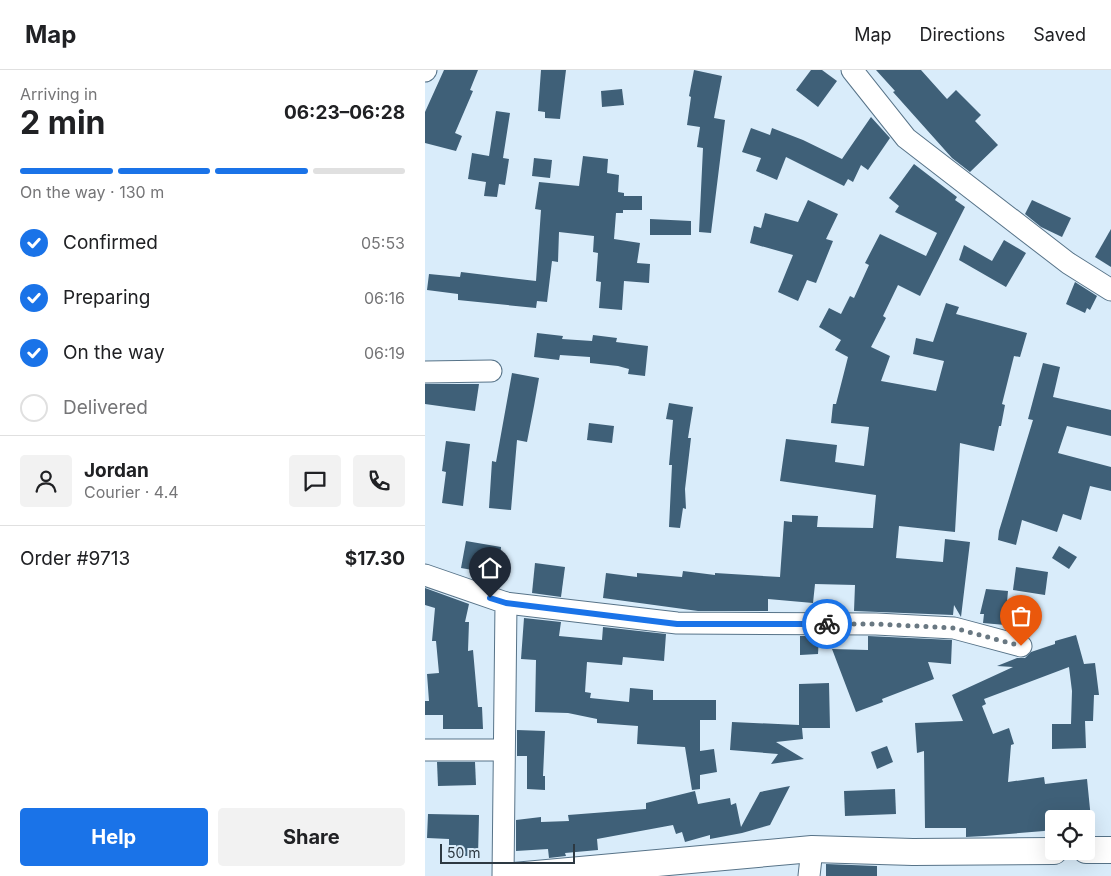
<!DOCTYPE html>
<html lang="en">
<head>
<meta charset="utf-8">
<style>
	:root { --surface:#fff; --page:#f2f2f2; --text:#202124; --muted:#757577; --line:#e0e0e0; --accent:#1a73e8 }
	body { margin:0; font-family:Inter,sans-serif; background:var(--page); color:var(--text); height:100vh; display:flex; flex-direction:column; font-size:19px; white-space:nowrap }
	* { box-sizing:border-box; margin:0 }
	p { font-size:16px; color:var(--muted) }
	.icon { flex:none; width:28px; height:28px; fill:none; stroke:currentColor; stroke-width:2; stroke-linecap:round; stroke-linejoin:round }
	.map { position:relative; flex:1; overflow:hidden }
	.details { display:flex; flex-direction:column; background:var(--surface); width:425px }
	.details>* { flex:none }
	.tools { position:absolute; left:620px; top:740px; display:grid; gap:10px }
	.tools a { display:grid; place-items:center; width:50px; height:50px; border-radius:5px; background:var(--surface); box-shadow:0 5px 20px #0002; font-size:25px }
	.scale { position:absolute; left:15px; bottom:12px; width:135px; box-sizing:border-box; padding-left:5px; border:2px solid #2d3942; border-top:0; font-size:14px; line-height:18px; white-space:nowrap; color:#2d3942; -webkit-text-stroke:4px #d9ecfa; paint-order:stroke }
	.pin { position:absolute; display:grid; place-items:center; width:42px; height:42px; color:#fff; margin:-51px -21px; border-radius:50% 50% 50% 0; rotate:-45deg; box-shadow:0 0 5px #0007 }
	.pin .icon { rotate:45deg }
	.courier { position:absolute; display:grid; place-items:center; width:50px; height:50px; margin:-25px; border:4px solid #1a73e8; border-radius:50%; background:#fff; color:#222; box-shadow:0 1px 6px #0007 }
	.overview em { font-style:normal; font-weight:700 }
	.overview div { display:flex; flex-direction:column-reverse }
	.overview { display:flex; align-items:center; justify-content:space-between; height:85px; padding:0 20px }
	h1 { font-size:32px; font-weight:700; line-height:38px }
	.bar { display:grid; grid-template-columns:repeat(4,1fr); gap:8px 5px; align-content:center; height:60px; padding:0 20px }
	.bar i { height:6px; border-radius:4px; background:var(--line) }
	.bar .on { background:var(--accent) }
	.bar p { grid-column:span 4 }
	.line { display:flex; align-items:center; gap:12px; padding:0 20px; border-top:1px solid var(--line) }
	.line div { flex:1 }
	.round { display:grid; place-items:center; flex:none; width:52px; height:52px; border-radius:5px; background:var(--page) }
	ol { padding:0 20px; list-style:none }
	li { display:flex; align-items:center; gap:15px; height:55px }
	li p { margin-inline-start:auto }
	li .icon { padding:5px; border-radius:50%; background:var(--accent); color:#fff; stroke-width:4 }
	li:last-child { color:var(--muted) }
	li i { width:28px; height:28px; border:2px solid var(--line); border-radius:50% }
	.button { display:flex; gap:10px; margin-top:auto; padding:10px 20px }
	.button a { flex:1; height:58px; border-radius:5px; background:var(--accent); color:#fff; font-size:20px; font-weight:700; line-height:58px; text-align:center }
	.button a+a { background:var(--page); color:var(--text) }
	header { display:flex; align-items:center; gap:30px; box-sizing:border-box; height:70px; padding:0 25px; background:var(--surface); border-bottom:1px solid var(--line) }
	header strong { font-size:24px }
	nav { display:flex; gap:28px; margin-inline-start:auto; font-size:18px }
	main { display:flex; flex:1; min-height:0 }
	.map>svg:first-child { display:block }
	.building { fill:#3f6078 }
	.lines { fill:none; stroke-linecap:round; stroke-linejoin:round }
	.minor-casing { stroke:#577388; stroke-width:23 }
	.major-casing { stroke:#577388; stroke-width:28 }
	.minor { stroke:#fff; stroke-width:21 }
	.major { stroke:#fff; stroke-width:26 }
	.done { stroke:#697882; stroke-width:5; stroke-dasharray:0 9 }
	.route { stroke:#1a73e8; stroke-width:6 }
</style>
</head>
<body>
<header>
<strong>Map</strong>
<nav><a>Map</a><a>Directions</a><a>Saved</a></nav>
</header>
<main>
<section class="details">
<div class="overview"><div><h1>2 min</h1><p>Arriving in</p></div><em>06:23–06:28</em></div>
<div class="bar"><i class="on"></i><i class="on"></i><i class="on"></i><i></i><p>On the way · 130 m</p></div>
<ol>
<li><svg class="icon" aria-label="check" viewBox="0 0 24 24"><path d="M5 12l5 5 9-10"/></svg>Confirmed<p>05:53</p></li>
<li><svg class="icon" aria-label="check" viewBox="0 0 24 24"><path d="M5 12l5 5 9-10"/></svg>Preparing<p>06:16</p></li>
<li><svg class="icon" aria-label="check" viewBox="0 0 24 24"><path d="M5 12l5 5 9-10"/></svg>On the way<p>06:19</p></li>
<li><i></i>Delivered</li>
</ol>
<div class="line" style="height:90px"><a class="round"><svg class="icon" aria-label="person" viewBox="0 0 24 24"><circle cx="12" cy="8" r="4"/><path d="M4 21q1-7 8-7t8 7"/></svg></a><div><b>Jordan</b><p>Courier · 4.4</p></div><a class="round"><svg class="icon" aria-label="chat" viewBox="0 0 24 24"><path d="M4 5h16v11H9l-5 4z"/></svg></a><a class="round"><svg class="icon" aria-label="phone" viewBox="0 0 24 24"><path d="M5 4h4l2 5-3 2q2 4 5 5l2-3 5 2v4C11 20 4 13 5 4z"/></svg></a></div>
<div class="line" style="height:65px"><div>Order #9713</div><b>$17.30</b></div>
<div class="button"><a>Help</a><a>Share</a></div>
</section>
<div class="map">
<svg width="686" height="806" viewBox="0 0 686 806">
	<rect width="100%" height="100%" fill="#d9ecfa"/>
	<g class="building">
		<path d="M19,0H53L45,20L48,21L30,63L37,66L31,81L0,73V42Z"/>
		<path d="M116,0H141L135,49L120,48V42L113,41Z"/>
		<path d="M269,0L297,6L289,48L300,50L286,163L274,162L278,78L272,77L275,57L262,55L266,27L264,26Z"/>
		<path d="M386,0H397L412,11L393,37L371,20Z"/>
		<path d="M451,0H496L522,29L531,20L556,45L550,51L573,75L545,102L527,88L468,22L470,21Z"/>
		<path d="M197,19L199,35L177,37L176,21Z"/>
		<path d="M71,41L85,43L78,88L84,89L80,115L74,114L72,127L59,126L61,112L43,109L47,83L64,86Z"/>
		<path d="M446,47L465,68L443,100L436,95L428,112L423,109L419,116L361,87L352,110L331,101L336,88L317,82L326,58L345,65L347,58L378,70L417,89Z"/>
		<path d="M158,86L183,89L182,103L194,105L193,122L199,123V126H217V140H198V143H191L189,169L215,173L212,193L225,194L224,213L199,211L197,240L174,238L176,212L171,211L173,183L168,182L169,166L134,162L133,192L127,191L122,232L112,231L111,238L33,230V224L2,220L4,204L35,207L36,202L111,211L116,140L110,139L114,112L154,116Z"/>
		<path d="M109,88L127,90L125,108L107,106Z"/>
		<path d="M489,94L532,127L530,130L540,137L495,226L473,215L458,246L461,248L446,277L465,286L456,311L511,321L519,291L488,284L491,268L508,272L521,233L534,237L531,244L602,263L595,287L589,286L577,334L580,335L576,356H574L569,381L535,373L530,462L474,456L471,488L518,492L520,469L545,472L536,547L529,535L528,545L429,541L430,515L390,514L388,533L343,529V541H273L178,528L181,503L212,507V503L257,507L258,501L290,505V503L355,507L359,451L367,452V445L393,446L392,457L448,458L451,425L355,411L361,369L412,375L410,392L439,396L444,357L406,353L408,334H411L423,287L410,280L416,270L394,257L404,238L416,244L425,226L429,228L444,195L440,193L455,164L501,186L512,163L470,142L474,136L464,128Z"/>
		<path d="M383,130L413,144L401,169L408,171L391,213L382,210L373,231L353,222L368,185L325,173L329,156L336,158L340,143L373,152Z"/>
		<path d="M607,130L646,148L637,167L616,157L600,144Z"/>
		<path d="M225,149L266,151V165H225Z"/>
		<path d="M686,159V197L670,187Z"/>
		<path d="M579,170L601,183L581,217L534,190L539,175L567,191Z"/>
		<path d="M650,212L672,226L665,240L662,238L660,243L641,234Z"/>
		<path d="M112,263L138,266L137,269L167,271L168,265L192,268L191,272L223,276L220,306L203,304L204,299L193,296L165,293V287L135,285L134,290L109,287Z"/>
		<path d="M618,293L635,297L628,327L686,340V366L642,356L633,383L686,397V421L665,416L656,450L638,444L632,462L597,450L591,475L573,470L574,461L608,350L603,349Z"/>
		<path d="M87,303L114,308L109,336L102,372L92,370L86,440L64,438L67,391L71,392Z"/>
		<path d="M0,314H54L50,341L0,334Z"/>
		<path d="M244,333L268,337L263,368H266L260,419L261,439L258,438L255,458L244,457L247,395H244L248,350L241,349Z"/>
		<path d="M164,353L189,356L187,373L162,370Z"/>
		<path d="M21,371L45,374L38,436L17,433L21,402L17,401Z"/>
		<path d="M41,471L76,477L75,493L59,491L58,497L54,496L53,501L36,498Z"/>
		<path d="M634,476L652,487L644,499L627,488Z"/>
		<path d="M110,493L140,497L136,527L107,523Z"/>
		<path d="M591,497L623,502L620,525L588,520Z"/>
		<path d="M0,518L44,534L40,552H44L43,581L48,580L53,637H57L58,659H18V645H0V631H4L2,604L14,603L11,571H7L10,538L0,535Z"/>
		<path d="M561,519L583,521L580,555L558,553L559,544H555Z"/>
		<path d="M99,548L136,552L134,566L177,570L178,557L241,564L239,591L198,587L197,595L162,592L160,622L166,623L165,628L204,632L205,618L228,620V630H291V650H275V681L289,679L292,702L275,705V719L267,720L260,677L212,674L213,656L172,653V649L143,643L110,642L111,590L96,589Z"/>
		<path d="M651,565L659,594L670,593L674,625H669L668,651H660L661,678L627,679V654H646L647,621L644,597L559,629L561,634L557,636L568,664L584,658L589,674L586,675L583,712L619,707L620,714L662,709L666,749H629V758L619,761L560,766L541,767V758H500L499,681L492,683L490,653L538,651L527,625L588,597L572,596L592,588H600L606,582L630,574V571Z"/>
		<path d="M375,566H394L393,584L375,585Z"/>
		<path d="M443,566L527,570L526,594L503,592L509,609L457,629L458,632L431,642L407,579L443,580Z"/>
		<path d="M404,613L405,658H377L378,669L351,672L379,689L346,694L353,684L305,680L307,652L374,655V614Z"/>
		<path d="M92,660L120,661L118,706H120V720L102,719V686H92Z"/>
		<path d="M462,676L468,692L452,699L446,682Z"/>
		<path d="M12,692H50L51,715L13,716Z"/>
		<path d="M365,716L345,755L317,763L285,769V765L260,772L257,762L251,764L248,755L172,769L173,780L140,783L141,786L124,788L123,779L91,781V750L116,747V752L144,751L143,745L221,739V733L270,721L273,734L305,728L306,735L311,733L316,757L335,722Z"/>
		<path d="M470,719L471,744L420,746L419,721Z"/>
		<path d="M3,744L54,745L53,786H24V769L2,768Z"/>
		<path d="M401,794L452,796V806H401Z"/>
	</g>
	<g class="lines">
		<g class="minor-casing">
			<g id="minor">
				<path d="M427,0L481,68L643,193L686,220"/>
				<path d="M0,1L1,0"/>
				<path d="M0,302L66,301"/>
				<path d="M0,505L81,533L78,806"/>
				<path d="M81,533L252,553L451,554L529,558L596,576"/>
				<path d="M0,680H78"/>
				<path d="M384,806L387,779"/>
			</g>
		</g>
		<g class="major-casing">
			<g id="major">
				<path d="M661,780H686"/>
				<path d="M89,806L387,779L488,782L629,781"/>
			</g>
		</g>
		<use href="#minor" class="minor"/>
		<use href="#major" class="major"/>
	</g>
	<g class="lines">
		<path class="done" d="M402,554H451L529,558L596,576"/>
		<path class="route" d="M65,528L81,533L252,554H402"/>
	</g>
</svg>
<div class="tools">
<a><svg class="icon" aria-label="locate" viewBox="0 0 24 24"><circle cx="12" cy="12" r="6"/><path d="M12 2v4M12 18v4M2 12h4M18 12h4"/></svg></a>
</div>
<div class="scale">50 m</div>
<div class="pin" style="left:596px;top:576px;background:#ea580c"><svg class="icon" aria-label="bag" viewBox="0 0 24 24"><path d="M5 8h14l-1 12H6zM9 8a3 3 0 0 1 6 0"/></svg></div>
<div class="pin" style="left:65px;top:528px;background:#1f2937"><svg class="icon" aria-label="home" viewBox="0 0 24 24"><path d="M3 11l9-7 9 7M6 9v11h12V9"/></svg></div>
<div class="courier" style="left:402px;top:554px"><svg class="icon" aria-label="bike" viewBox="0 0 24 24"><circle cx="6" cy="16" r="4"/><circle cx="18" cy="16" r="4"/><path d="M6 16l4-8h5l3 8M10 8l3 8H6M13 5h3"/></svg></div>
</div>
</main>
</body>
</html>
